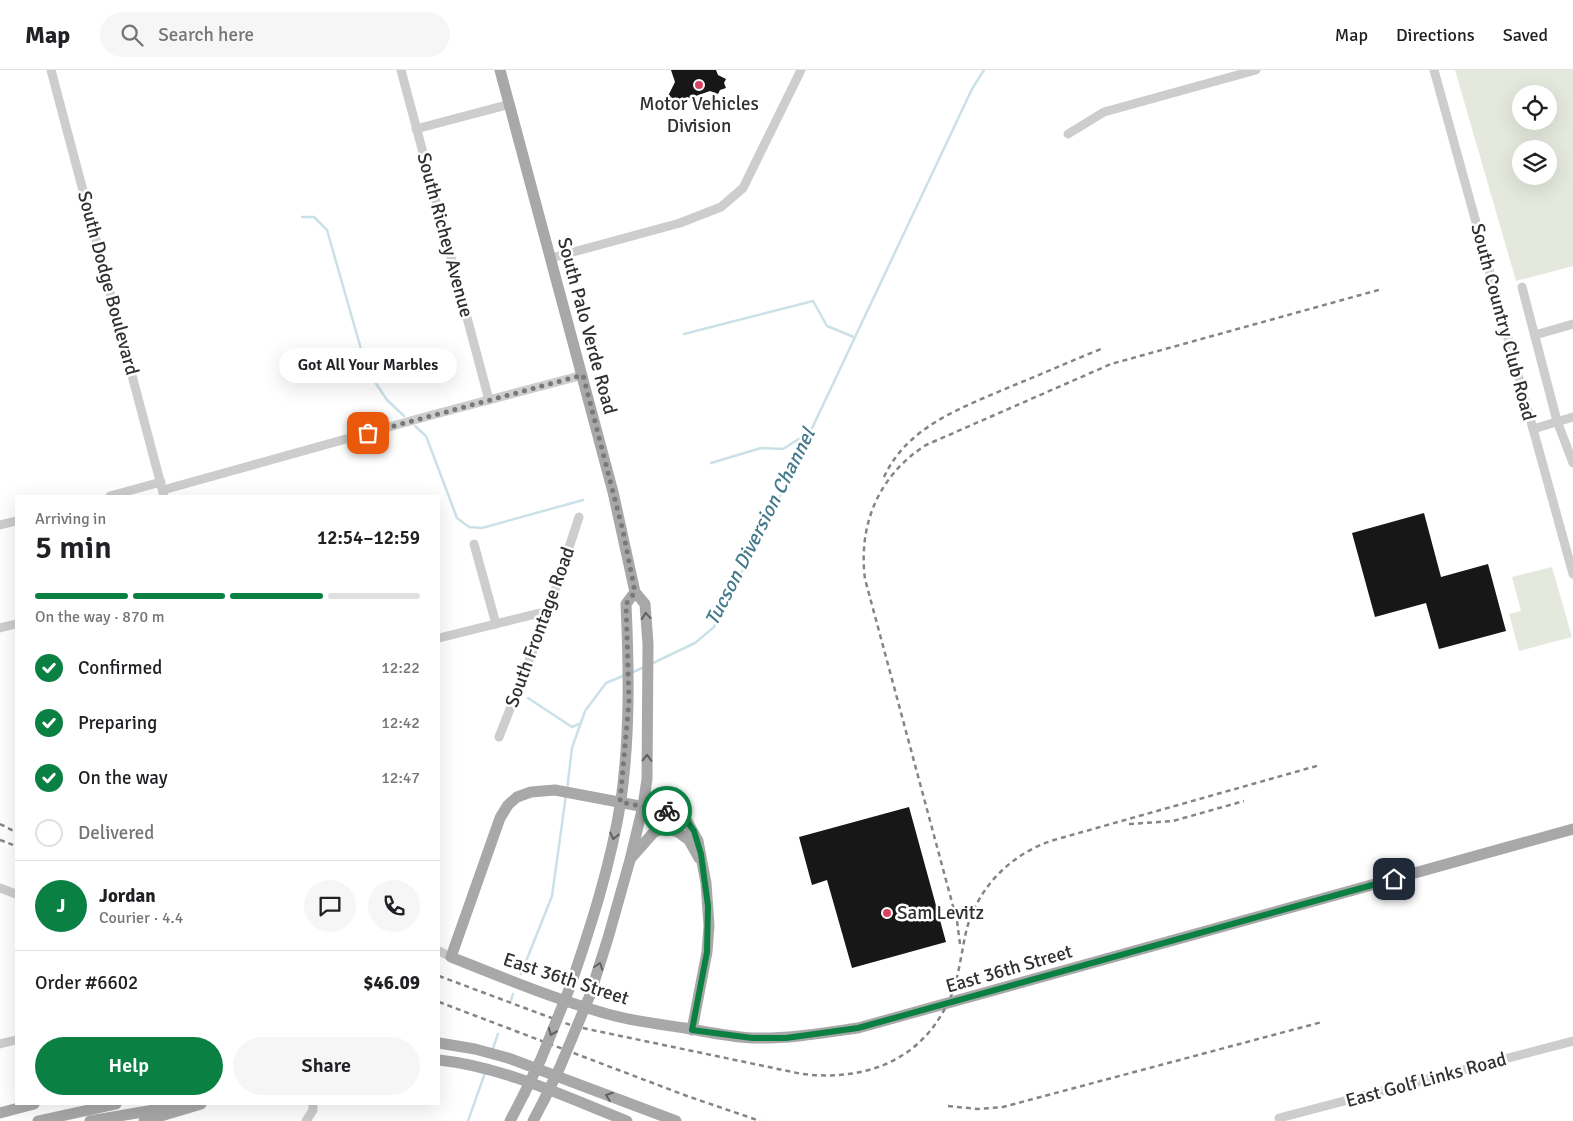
<!DOCTYPE html>
<html lang="en">
<head>
<meta charset="utf-8">
<style>
	:root { --surface:#fff; --page:#f6f6f6; --text:#202124; --muted:#757577; --line:#e0e0e0; --accent:#0b8043 }
	body { margin:0; font-family:Signika,sans-serif; background:var(--page); color:var(--text); height:100vh; display:flex; flex-direction:column; font-size:19px; white-space:nowrap }
	* { box-sizing:border-box; margin:0 }
	p { font-size:16px; color:var(--muted) }
	.icon { flex:none; width:28px; height:28px; fill:none; stroke:currentColor; stroke-width:2; stroke-linecap:round; stroke-linejoin:round }
	.map { position:relative; flex:1; overflow:hidden }
	.side { position:absolute; left:15px; top:425px; width:425px; height:610px; display:flex; flex-direction:column; background:var(--surface); border-radius:0px; box-shadow:0 5px 20px #0002 }
	.side>* { flex:none }
	.buttons { position:absolute; left:1512px; top:15px; display:grid; gap:10px }
	.buttons a { display:grid; place-items:center; width:45px; height:45px; border-radius:50%; background:var(--surface); box-shadow:0 5px 20px #0002; font-size:25px }
	.pin { position:absolute; display:grid; place-items:center; width:42px; height:42px; color:#fff; margin:-21px; border-radius:10px; box-shadow:0 2px 8px #0006 }
	.courier { position:absolute; display:grid; place-items:center; width:50px; height:50px; margin:-25px; border:4px solid #0b8043; border-radius:50%; background:#fff; color:#222; box-shadow:0 1px 6px #0007 }
	.bubble { position:absolute; height:35px; border-radius:18px; background:var(--surface); box-shadow:0 5px 20px #0002; font-size:16px; font-weight:600; line-height:35px; text-align:center }
	.summary em { font-style:normal; font-weight:600 }
	.summary div { display:flex; flex-direction:column-reverse }
	.summary { display:flex; align-items:center; justify-content:space-between; height:85px; padding:0 20px }
	h1 { font-size:32px; font-weight:600; line-height:38px }
	.bar { display:grid; grid-template-columns:repeat(4,1fr); gap:8px 5px; align-content:center; height:60px; padding:0 20px }
	.bar i { height:6px; border-radius:4px; background:var(--line) }
	.bar .current { background:var(--accent) }
	.bar p { grid-column:span 4 }
	.line { display:flex; align-items:center; gap:12px; padding:0 20px; border-top:1px solid var(--line) }
	.line div { flex:1 }
	.round { display:grid; place-items:center; flex:none; width:52px; height:52px; border-radius:26px; background:var(--page) }
	ol { padding:0 20px; list-style:none }
	li { display:flex; align-items:center; gap:15px; height:55px }
	li p { margin-inline-start:auto }
	li .icon { padding:5px; border-radius:50%; background:var(--accent); color:#fff; stroke-width:4 }
	li:last-child { color:var(--muted) }
	li i { width:28px; height:28px; border:2px solid var(--line); border-radius:50% }
	.primary-button { display:flex; gap:10px; margin-top:auto; padding:10px 20px }
	.primary-button a { flex:1; height:58px; border-radius:30px; background:var(--accent); color:#fff; font-size:20px; font-weight:600; line-height:58px; text-align:center }
	.primary-button a+a { background:var(--page); color:var(--text) }
	header { display:flex; align-items:center; gap:30px; box-sizing:border-box; height:70px; padding:0 25px; background:var(--surface); border-bottom:1px solid var(--line) }
	header strong { font-size:24px }
	nav { display:flex; gap:28px; margin-inline-start:auto; font-size:18px }
	.search { width:350px; height:45px; background:var(--page); display:flex; align-items:center; gap:12px; box-sizing:border-box; padding:0 18px; border-radius:28px; color:var(--muted); font-size:19px }
	.map>svg:first-child { display:block }
	.green { fill:#e5e9dd; fill-rule:evenodd }
	.lines { fill:none; stroke-linecap:round; stroke-linejoin:round }
	.stream { stroke:#cbe1e8; stroke-width:2.5 }
	.building { fill:#171717 }
	.minor { stroke:#cdcdcd; stroke-width:9 }
	.major { stroke:#a8a8a8; stroke-width:11 }
	.rail { stroke:#858585; stroke-width:2.5; stroke-dasharray:5 4; stroke-linecap:butt }
	.major-bridge { stroke:#a8a8a8; stroke-width:11 }
	.oneway { stroke:#606060 }
	.done { stroke:#787878; stroke-width:5; stroke-dasharray:0 9 }
	.route { stroke:#0b8043; stroke-width:6 }
	.poi-dot { fill:#d74360; stroke:#fff; stroke-width:2 }
	.labels { text-anchor:middle; dominant-baseline:central; stroke-width:5; stroke-linejoin:round; paint-order:stroke }
	.poi-label { font-size:19px; fill:#303030; stroke:#fff }
	.street-label { font-size:19px; fill:#303030; stroke:#fff }
	.water-label { font-size:20px; font-style:italic; fill:#447a8c; stroke:#fff }
</style>
</head>
<body>
<header>
<strong>Map</strong>
<div class="search"><svg class="icon" aria-label="search" viewBox="0 0 24 24"><circle cx="10" cy="10" r="6"/><path d="M15 15l6 6"/></svg>Search here</div>
<nav><a>Map</a><a>Directions</a><a>Saved</a></nav>
</header>
<div class="map">
<svg width="1573" height="1051" viewBox="0 0 1573 1051">
	<rect width="100%" height="100%" fill="#fff"/>
	<g class="green">
		<path d="M1455,0H1573V196L1516,211ZM1521,24H1549V51H1521ZM1521,79H1549V106H1521Z"/>
		<path d="M1552,497L1572,567L1519,581L1509,544L1521,541L1512,507Z"/>
	</g>
	<g class="lines">
		<g class="stream">
			<path d="M302,147H314L327,160L367,300L387,330L404,346"/>
			<path d="M684,264L813,231L827,256L854,267"/>
			<path d="M415,356L426,366L457,448L469,457L482,458L583,430"/>
			<path d="M711,393L761,378L783,379L810,362"/>
			<path d="M651,594L695,573L714,557L782,422L972,19L984,0"/>
			<path d="M631,603L644,597"/>
			<path d="M528,628L572,657L579,654"/>
			<path d="M567,720L572,678L585,641L606,613L625,605"/>
			<path d="M521,904L552,826L566,725"/>
			<path d="M511,930L513,924"/>
			<path d="M492,981L498,964"/>
			<path d="M468,1051L485,1003"/>
		</g>
	</g>
	<g class="building">
		<path d="M671,0H716L718,5L726,9L724,13L726,18L720,20L718,24L710,21L690,28L687,27L684,33L668,26L675,12Z"/>
		<path d="M1424,443L1441,507L1488,494L1506,561L1439,579L1426,533L1375,547L1352,463Z"/>
		<path d="M909,737L946,872L852,898L827,810L812,815L799,767Z"/>
	</g>
	<g class="lines">
		<g class="minor">
			<path d="M51,0L164,426"/>
			<path d="M401,0L489,330"/>
			<path d="M1434,0L1573,504"/>
			<path d="M416,59L510,34"/>
			<path d="M1068,64L1104,42L1256,0"/>
			<path d="M551,188L680,153L721,137L743,118L801,0"/>
			<path d="M1522,217L1557,351L1573,393"/>
			<path d="M1535,265L1573,254"/>
			<path d="M1533,359L1573,347"/>
			<path d="M163,420L432,345L583,305"/>
			<path d="M110,426L161,412"/>
			<path d="M0,455L16,451"/>
			<path d="M474,474L496,554"/>
			<path d="M0,558L16,554"/>
			<path d="M439,568L548,541"/>
			<path d="M499,667L547,545L579,447"/>
			<path d="M0,818L16,824"/>
			<path d="M439,881L451,887"/>
			<path d="M0,974L16,970"/>
			<path d="M1279,1048L1573,971"/>
			<path d="M306,1051L313,1040V1034"/>
		</g>
		<g class="major">
			<path d="M500,0L613,422L635,522L645,534L648,574L647,709L643,736L630,790L608,868L590,925"/>
			<path d="M631,788L654,762L665,758L678,762L689,770L699,788"/>
			<path d="M570,917C591,856 611,794 621,730C630,665 629,600 626,534L635,522"/>
			<path d="M692,960L707,882L709,856L706,813L698,771L687,751L666,741L555,720L531,722L517,727L508,735L500,748L451,887C501,907 552,928 604,943C630,951 659,954 685,958C708,962 730,967 753,968C788,969 823,963 858,958L1573,759"/>
			<path d="M439,973L475,979L508,988L676,1051"/>
			<path d="M439,990C504,997 566,1027 627,1051"/>
			<path d="M0,1043L34,1034"/>
			<path d="M38,1051L116,1034"/>
			<path d="M90,1051L189,1034"/>
			<path d="M144,1051L201,1034"/>
			<path d="M510,1051L524,1024"/>
			<path d="M533,1051L544,1030"/>
		</g>
		<g class="rail">
			<path d="M884,407C908,355 964,337 1012,316C1042,304 1071,291 1101,279"/>
			<path d="M0,754L16,762"/>
			<path d="M1129,754L1173,751L1244,731"/>
			<path d="M0,770L16,776"/>
			<path d="M960,874L957,851L865,509C858,454 879,405 926,375L1111,294L1382,219"/>
			<path d="M439,906L573,956L802,1004C871,1012 929,987 954,918C960,899 962,878 967,858C979,816 1012,783 1054,770L1320,695"/>
			<path d="M439,932L687,1026L760,1051"/>
			<path d="M948,1036L978,1039L1003,1037L1322,952"/>
		</g>
		<g class="major-bridge">
			<path d="M524,1024L541,989L570,917"/>
			<path d="M544,1030L560,997L590,925"/>
		</g>
	</g>
	<defs><path id="oneway-chevron" d="M-2-3.5L2.5 0L-2 3.5" fill="none" stroke-width="1.6" stroke-linecap="round" stroke-linejoin="round" transform="scale(1.25)"/></defs>
	<g class="oneway">
		<use href="#oneway-chevron" transform="translate(646 546) rotate(-95)"/>
		<use href="#oneway-chevron" transform="translate(647 688) rotate(-89)"/>
		<use href="#oneway-chevron" transform="translate(614 766) rotate(103)"/>
		<use href="#oneway-chevron" transform="translate(599 896) rotate(-72)"/>
		<use href="#oneway-chevron" transform="translate(552 962) rotate(112)"/>
		<use href="#oneway-chevron" transform="translate(609 1026) rotate(-160)"/>
	</g>
	<g class="lines">
		<path class="done" d="M368,363L583,305L623,461L635,522L626,534L629,631L620,732L667,741"/>
		<path class="route" d="M667,741L687,751L694,761L701,784L708,836L707,882L692,960L752,968H786L858,958L1394,809"/>
	</g>
	<g class="poi-dot">
		<circle cx="699" cy="15" r="5"/>
		<circle cx="887" cy="843" r="5"/>
	</g>
	<g class="labels">
		<g class="poi-label">
			<text x="699" y="34">Motor Vehicles<tspan x="699" dy="22">Division</tspan></text>
			<text x="897" y="843" text-anchor="start">Sam Levitz</text>
		</g>
		<g class="street-label">
			<text transform="translate(445 165) rotate(75)">South Richey Avenue</text>
			<text transform="translate(108 213) rotate(75)">South Dodge Boulevard</text>
			<text transform="translate(1503 252) rotate(75)">South Country Club Road</text>
			<text transform="translate(587 256) rotate(75)">South Palo Verde Road</text>
			<text transform="translate(540 557) rotate(-70)">South Frontage Road</text>
			<text transform="translate(1009 899) rotate(-16)">East 36th Street</text>
			<text transform="translate(566 909) rotate(18)">East 36th Street</text>
			<text transform="translate(1426 1010) rotate(-15)">East Golf Links Road</text>
		</g>
		<g class="water-label">
			<text transform="translate(760 457) rotate(-63)">Tucson Diversion Channel</text>
		</g>
	</g>
</svg>
<div class="buttons">
<a><svg class="icon" aria-label="locate" viewBox="0 0 24 24"><circle cx="12" cy="12" r="6"/><path d="M12 2v4M12 18v4M2 12h4M18 12h4"/></svg></a>
<a><svg class="icon" aria-label="layers" viewBox="0 0 24 24"><path d="M12 4l9 5-9 5-9-5zM3 14l9 5 9-5"/></svg></a>
</div>
<div class="pin" style="left:368px;top:363px;background:#ea580c"><svg class="icon" aria-label="bag" viewBox="0 0 24 24"><path d="M5 8h14l-1 12H6zM9 8a3 3 0 0 1 6 0"/></svg></div>
<div class="pin" style="left:1394px;top:809px;background:#1f2937"><svg class="icon" aria-label="home" viewBox="0 0 24 24"><path d="M3 11l9-7 9 7M6 9v11h12V9"/></svg></div>
<div class="courier" style="left:667px;top:741px"><svg class="icon" aria-label="bike" viewBox="0 0 24 24"><circle cx="6" cy="16" r="4"/><circle cx="18" cy="16" r="4"/><path d="M6 16l4-8h5l3 8M10 8l3 8H6M13 5h3"/></svg></div>
<div class="bubble" style="left:279px;top:278px;width:178px">Got All Your Marbles</div>
<section class="side">
<div class="summary"><div><h1>5 min</h1><p>Arriving in</p></div><em>12:54–12:59</em></div>
<div class="bar"><i class="current"></i><i class="current"></i><i class="current"></i><i></i><p>On the way · 870 m</p></div>
<ol>
<li><svg class="icon" aria-label="check" viewBox="0 0 24 24"><path d="M5 12l5 5 9-10"/></svg>Confirmed<p>12:22</p></li>
<li><svg class="icon" aria-label="check" viewBox="0 0 24 24"><path d="M5 12l5 5 9-10"/></svg>Preparing<p>12:42</p></li>
<li><svg class="icon" aria-label="check" viewBox="0 0 24 24"><path d="M5 12l5 5 9-10"/></svg>On the way<p>12:47</p></li>
<li><i></i>Delivered</li>
</ol>
<div class="line" style="height:90px"><b class="round" style="background:var(--accent);color:#fff">J</b><div><b>Jordan</b><p>Courier · 4.4</p></div><a class="round"><svg class="icon" aria-label="chat" viewBox="0 0 24 24"><path d="M4 5h16v11H9l-5 4z"/></svg></a><a class="round"><svg class="icon" aria-label="phone" viewBox="0 0 24 24"><path d="M5 4h4l2 5-3 2q2 4 5 5l2-3 5 2v4C11 20 4 13 5 4z"/></svg></a></div>
<div class="line" style="height:65px"><div>Order #6602</div><b>$46.09</b></div>
<div class="primary-button"><a>Help</a><a>Share</a></div>
</section>
</div>
</body>
</html>
